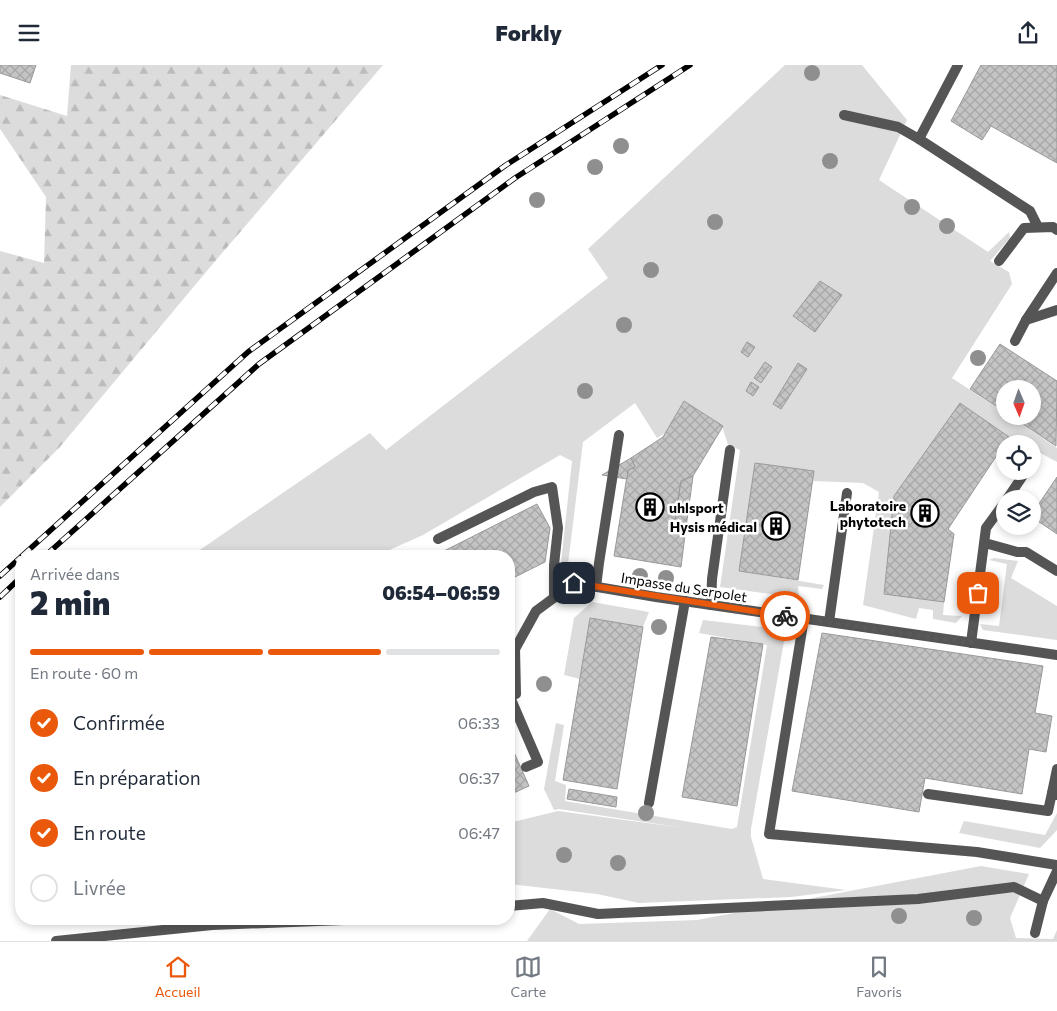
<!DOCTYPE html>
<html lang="fr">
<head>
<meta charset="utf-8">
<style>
	:root { --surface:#fff; --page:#f2f2f3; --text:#1f2937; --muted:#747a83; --line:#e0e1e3; --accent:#ea580c }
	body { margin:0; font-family:Commissioner,sans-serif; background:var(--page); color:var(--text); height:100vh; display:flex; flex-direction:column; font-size:19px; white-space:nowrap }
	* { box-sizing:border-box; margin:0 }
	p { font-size:16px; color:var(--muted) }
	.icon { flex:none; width:28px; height:28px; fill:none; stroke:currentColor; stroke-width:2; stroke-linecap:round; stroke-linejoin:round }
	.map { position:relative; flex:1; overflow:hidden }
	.panel { position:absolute; left:15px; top:485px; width:500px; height:375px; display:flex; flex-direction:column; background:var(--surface); border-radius:20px; box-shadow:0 2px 8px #0003 }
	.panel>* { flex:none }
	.needle { width:32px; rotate:178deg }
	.fabs { position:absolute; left:996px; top:315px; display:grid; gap:10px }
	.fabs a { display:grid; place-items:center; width:45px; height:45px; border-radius:50%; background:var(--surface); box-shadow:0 2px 8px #0003; font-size:25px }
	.pin { position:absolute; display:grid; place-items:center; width:42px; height:42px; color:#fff; margin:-21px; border-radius:10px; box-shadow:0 2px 8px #0006 }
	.courier { position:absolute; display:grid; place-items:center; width:50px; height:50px; margin:-25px; border:4px solid #ea580c; border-radius:50%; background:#fff; color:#222; box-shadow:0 1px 6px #0007 }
	.overview em { font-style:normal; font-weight:800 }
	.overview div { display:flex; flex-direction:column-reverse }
	.overview { display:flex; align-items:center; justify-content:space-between; height:85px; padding:0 15px }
	h1 { font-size:32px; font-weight:800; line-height:38px }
	.bar { display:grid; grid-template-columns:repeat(4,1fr); gap:8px 5px; align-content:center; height:60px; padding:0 15px }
	.bar i { height:6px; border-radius:4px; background:var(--line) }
	.bar .current { background:var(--accent) }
	.bar p { grid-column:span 4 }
	ol { padding:0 15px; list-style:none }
	li { display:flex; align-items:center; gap:15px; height:55px }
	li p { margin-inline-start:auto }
	li .icon { padding:5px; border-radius:50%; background:var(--accent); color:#fff; stroke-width:4 }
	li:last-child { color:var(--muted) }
	li i { width:28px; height:28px; border:2px solid var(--line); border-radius:50% }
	header { display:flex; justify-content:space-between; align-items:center; height:65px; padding:0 15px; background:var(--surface); font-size:22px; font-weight:800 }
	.menu { display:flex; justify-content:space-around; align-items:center; height:70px; border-top:1px solid var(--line); background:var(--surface); font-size:14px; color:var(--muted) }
	.menu a { display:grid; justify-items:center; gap:2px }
	.menu .current { color:var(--accent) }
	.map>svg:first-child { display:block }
	.green { fill:#dcdcdc }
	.forest { fill:url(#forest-firs) }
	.building { fill:url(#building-cross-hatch); stroke:#999 }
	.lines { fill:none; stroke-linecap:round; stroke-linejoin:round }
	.lane { stroke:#555; stroke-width:10 }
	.street { stroke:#555; stroke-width:10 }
	.rail-casing { stroke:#000; stroke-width:5.5 }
	.rail { stroke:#fff; stroke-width:4; stroke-dasharray:11; stroke-linecap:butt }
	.tree { fill:#8f8f8f }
	.done { stroke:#595959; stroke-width:5; stroke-dasharray:0 9 }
	.route { stroke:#ea580c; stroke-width:6 }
	.labels { text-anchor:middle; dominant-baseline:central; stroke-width:5; stroke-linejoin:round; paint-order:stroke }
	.poi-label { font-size:14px; font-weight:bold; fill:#000; stroke:#fff; text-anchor:end }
	.street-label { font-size:14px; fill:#000; stroke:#fff }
</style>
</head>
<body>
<header><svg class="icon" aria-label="menu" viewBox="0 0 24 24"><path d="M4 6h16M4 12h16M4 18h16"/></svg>Forkly<svg class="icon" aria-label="share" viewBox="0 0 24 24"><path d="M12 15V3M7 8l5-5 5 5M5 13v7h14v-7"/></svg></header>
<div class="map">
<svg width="1057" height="876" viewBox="0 0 1057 876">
	<defs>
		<pattern id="forest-firs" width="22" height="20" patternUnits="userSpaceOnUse" patternTransform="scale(1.25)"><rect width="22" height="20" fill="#dcdcdc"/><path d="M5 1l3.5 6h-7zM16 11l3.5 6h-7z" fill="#bbb"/></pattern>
		<pattern id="building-cross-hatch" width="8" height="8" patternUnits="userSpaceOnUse" patternTransform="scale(1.25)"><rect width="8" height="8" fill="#c4c4c4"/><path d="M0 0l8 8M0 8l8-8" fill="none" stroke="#a7a7a7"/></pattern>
	</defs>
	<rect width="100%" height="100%" fill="#fff"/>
	<g class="green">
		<path d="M785,0H862L907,55L879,115L988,187L1009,167L1010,173L990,196L1009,207L1012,219L952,313L1005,348V351H1010L1057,383V397L1033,384L1032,379C1011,379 978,351 960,338L894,431L884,529L944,537L943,550L962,551L956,558L933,554V545L919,543L916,554L863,540L879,427L863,418L812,416L813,406L755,398L739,506L824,520L822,524L798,521L799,533L720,522L740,385L728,380L722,361L685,337L665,368L657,373L635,338L583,377L567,507H560L572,396L560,390L423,470L376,491H191L370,368L386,385L608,213L588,184Z"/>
		<path d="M994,493L1018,496L1011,513L1057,541V575L983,565L980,559L999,561L1007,499L989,495Z"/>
		<path d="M592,537L649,547L643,562L590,553L580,614L564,610L574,553Z"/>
		<path d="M703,555L786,565L751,764V772L763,814L846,825L791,832L639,838L597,829L509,819V758L558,746L684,763L559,744L554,745L544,724L556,658L564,660L555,716L566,720L565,736L732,764L737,762L767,580L699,568Z"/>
		<path d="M1057,748V765L1040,783L959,768L964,756L1045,770Z"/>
		<path d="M981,801L1029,809L1010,853L1016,873L1053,874L1057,865V876H527L550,844L579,859L697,855Z"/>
	</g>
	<path class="forest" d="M71,0H383L211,201L59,383L0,442V186L44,198L46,132L0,64V30L67,51Z"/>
	<g class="building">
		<path d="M0,0H36L30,18L0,8Z"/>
		<path d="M981,0H1057V98L991,61L982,75L951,56Z"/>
		<path d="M820,216L842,230L815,267L793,251Z"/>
		<path d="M747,277L755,282L748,292L741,287Z"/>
		<path d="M1000,279L1057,316L1056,381L1011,351H1032V324H1005V347L970,324Z"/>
		<path d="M765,297L772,302L761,318L754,313Z"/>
		<path d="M798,298L807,304L781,344L773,339Z"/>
		<path d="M751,317L759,322L753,331L746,326Z"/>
		<path d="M684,336L723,361L693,411L681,416L673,468L685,470L681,502L614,491L628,405L635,402L631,393L663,372Z"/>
		<path d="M960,338L1009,372L948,464L954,469L944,537L884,529L894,431Z"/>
		<path d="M631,393L635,402L628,405L627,414L602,410Z"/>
		<path d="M755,398L814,406L798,515L739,506Z"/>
		<path d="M693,411L685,470L673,468L681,416Z"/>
		<path d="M1057,412V469L1032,452V449Z"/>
		<path d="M537,439L550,463L545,497L509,515V491H439L438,489Z"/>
		<path d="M590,553L643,562L617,724L563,715Z"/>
		<path d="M822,568L1043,601L1035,648L1052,651L1046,687L1029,684L1022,729L925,713L919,747L792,726Z"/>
		<path d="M711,572L763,579L737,741L682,732Z"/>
		<path d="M509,676L529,721L509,730Z"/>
		<path d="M569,724L617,732L616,742L567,734Z"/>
	</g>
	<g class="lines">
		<g class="lane">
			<path d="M958,0L919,74L1030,146L1038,162"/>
			<path d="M844,50L898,62L919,74"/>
			<path d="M999,196L1024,163L1053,162L1057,165"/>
			<path d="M1026,255L1057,208"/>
			<path d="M1015,276L1026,255L1057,245"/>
			<path d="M1032,398L1034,396"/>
			<path d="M1007,434L1026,406"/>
			<path d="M438,474L534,427L552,422L558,463L554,500V533"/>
			<path d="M985,478L1017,487H1026L1057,506"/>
			<path d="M596,522L599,498L619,370"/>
			<path d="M711,540L712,514L730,385"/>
			<path d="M804,553L769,769L977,787L1057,800"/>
			<path d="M829,557L847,428"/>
			<path d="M971,578L986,463L1005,437"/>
			<path d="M509,586L515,584L516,629L509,632"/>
			<path d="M510,632L538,697L526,702"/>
			<path d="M1057,704L1052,728L1057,730"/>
			<path d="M928,729L1048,746L1052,728"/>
			<path d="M649,738L685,536"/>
			<path d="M509,841L543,838L598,849L918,834L1014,822L1043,836"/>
			<path d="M56,876L212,860L370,854"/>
		</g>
		<g class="street">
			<path d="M515,584L536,546L574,518L656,532L1057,590"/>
			<path d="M1035,868L1043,836L1057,806"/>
		</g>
		<g class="rail-casing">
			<g id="rail">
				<path d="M22,491L248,287L506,100L662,0"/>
				<path d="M45,491L259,299L515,113L690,0"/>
				<path d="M0,511L21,492"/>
				<path d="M0,532L21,512"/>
			</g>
		</g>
		<use href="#rail" class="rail"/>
	</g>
	<g class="tree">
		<circle cx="812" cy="8" r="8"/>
		<circle cx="621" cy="81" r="8"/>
		<circle cx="830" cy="96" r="8"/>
		<circle cx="595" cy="102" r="8"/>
		<circle cx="537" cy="135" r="8"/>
		<circle cx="912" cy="142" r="8"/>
		<circle cx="715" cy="157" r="8"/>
		<circle cx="947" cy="161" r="8"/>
		<circle cx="651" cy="205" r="8"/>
		<circle cx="624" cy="260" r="8"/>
		<circle cx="978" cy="293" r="8"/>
		<circle cx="585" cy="326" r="8"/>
		<circle cx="640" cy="511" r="8"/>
		<circle cx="666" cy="513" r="8"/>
		<circle cx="659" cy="562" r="8"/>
		<circle cx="544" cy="619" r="8"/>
		<circle cx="646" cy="748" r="8"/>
		<circle cx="564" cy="790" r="8"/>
		<circle cx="618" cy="798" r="8"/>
		<circle cx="899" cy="851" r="8"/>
		<circle cx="974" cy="853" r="8"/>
	</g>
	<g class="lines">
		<path class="done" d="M785,551L971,578L978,528"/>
		<path class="route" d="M574,518L785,551"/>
	</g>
	<defs>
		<g id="building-ring" transform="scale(1.4375)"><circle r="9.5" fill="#fff" stroke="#000" stroke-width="1.5"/><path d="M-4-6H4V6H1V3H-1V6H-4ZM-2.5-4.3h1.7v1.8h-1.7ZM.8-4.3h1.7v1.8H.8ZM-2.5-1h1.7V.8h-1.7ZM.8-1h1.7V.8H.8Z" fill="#000"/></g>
	</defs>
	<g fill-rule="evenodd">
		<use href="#building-ring" x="650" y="442"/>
		<use href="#building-ring" x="925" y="448"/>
		<use href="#building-ring" x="776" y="461"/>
	</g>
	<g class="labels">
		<g class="poi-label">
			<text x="906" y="440">Laboratoire<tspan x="906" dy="16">phytotech</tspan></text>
			<text x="669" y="442" text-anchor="start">uhlsport</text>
			<text x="757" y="461">Hysis médical</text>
		</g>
		<g class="street-label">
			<text transform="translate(684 522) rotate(9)">Impasse du Serpolet</text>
		</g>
	</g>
</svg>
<div class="fabs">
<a><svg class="needle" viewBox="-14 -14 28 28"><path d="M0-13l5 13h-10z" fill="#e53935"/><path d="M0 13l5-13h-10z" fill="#747a83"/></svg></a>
<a><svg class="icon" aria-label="locate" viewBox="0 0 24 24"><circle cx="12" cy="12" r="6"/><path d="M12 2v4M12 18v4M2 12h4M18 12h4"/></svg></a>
<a><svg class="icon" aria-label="layers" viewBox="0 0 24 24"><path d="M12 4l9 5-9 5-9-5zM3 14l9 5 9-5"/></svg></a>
</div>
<div class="pin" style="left:978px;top:528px;background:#ea580c"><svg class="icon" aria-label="bag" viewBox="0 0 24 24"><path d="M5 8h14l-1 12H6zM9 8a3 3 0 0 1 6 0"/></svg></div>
<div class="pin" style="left:574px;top:518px;background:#1f2937"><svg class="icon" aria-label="home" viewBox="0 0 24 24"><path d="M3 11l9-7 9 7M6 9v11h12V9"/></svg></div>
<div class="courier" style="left:785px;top:551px"><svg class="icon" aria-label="bike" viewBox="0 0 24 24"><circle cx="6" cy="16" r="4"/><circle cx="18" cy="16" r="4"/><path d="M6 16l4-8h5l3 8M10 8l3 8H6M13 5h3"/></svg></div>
<section class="panel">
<div class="overview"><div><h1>2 min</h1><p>Arrivée dans</p></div><em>06:54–06:59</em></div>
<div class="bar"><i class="current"></i><i class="current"></i><i class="current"></i><i></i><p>En route · 60 m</p></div>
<ol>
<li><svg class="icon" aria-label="check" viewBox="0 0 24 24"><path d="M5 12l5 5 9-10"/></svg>Confirmée<p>06:33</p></li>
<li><svg class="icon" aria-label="check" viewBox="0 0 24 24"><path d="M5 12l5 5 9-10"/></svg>En préparation<p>06:37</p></li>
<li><svg class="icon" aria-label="check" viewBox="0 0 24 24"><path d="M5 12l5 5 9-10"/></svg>En route<p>06:47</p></li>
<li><i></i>Livrée</li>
</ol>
</section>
</div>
<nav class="menu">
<a class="current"><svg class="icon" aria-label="home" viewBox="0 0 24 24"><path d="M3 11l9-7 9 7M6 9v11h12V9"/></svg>Accueil</a>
<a><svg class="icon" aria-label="map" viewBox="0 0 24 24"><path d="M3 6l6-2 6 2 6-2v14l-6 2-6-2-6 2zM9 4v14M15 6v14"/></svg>Carte</a>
<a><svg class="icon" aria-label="saved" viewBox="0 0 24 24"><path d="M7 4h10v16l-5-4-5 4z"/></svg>Favoris</a>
</nav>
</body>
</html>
